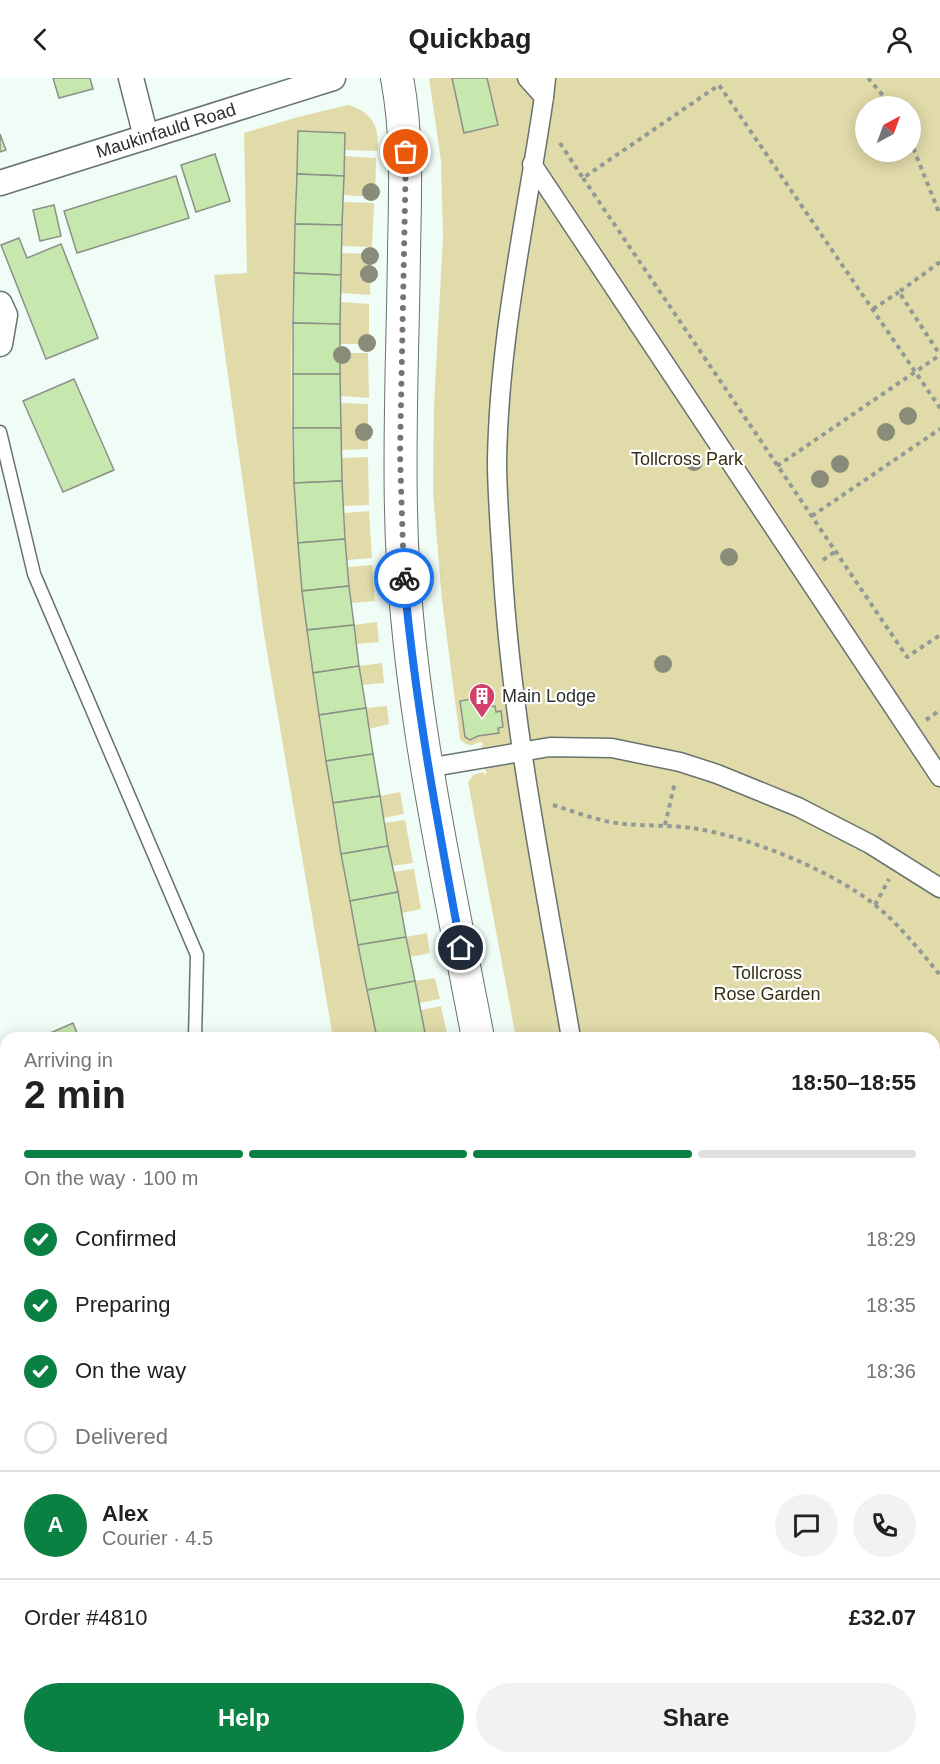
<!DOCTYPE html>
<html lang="en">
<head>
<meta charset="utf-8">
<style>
	:root { --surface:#fff; --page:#f2f2f2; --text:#202124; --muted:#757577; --line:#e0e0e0; --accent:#0b8043 }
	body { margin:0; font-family:Arial,sans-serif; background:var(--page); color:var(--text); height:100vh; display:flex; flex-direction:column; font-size:22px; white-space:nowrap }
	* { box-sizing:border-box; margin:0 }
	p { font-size:20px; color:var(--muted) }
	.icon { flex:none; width:33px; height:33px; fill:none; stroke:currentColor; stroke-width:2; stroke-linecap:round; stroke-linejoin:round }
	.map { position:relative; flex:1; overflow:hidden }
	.drawer { position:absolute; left:0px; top:954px; width:940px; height:732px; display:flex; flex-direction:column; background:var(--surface); border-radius:18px 18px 0 0; box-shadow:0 3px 15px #0003 }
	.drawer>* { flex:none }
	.needle { width:39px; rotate:41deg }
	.controls { position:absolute; left:855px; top:18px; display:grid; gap:12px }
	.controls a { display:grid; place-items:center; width:66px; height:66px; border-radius:50%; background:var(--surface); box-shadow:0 3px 15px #0003; font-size:30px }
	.pin { position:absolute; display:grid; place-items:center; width:51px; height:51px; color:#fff; margin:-26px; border:3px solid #fff; border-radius:50%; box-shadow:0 2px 6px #0007 }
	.courier { position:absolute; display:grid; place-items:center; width:60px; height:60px; margin:-30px; border:4px solid #1a73e8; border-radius:50%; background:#fff; color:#222; box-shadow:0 2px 8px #0007 }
	.overview em { font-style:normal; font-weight:800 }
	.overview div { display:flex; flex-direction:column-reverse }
	.overview { display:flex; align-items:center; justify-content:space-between; height:102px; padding:0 24px }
	h1 { font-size:39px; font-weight:800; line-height:45px }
	.bar { display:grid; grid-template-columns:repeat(4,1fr); gap:9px 6px; align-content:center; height:72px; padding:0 24px }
	.bar i { height:8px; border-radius:4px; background:var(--line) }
	.bar .current { background:var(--accent) }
	.bar p { grid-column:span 4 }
	.line { display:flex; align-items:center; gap:15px; padding:0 24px; border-top:2px solid var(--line) }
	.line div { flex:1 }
	.round { display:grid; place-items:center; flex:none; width:63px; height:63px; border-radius:32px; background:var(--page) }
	ol { padding:0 24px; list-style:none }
	li { display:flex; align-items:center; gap:18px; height:66px }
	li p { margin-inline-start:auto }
	li .icon { padding:6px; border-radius:50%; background:var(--accent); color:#fff; stroke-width:4 }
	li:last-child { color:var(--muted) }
	li i { width:33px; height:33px; border:3px solid var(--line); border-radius:50% }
	.button { display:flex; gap:12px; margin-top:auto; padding:12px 24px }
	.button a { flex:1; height:69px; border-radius:36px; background:var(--accent); color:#fff; font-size:24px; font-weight:800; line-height:69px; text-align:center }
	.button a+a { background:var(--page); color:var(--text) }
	header { display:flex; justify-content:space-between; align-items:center; height:78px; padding:0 24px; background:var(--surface); font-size:27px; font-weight:800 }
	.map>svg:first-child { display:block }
	.green { fill:#e1dbaa; fill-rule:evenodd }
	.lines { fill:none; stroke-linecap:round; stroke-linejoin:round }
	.stream { stroke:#679cb1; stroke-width:8 }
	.building { fill:#c6e8ae; stroke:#8c9188; stroke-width:1.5 }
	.service-casing { stroke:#68736d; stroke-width:15 }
	.pedestrian-casing { stroke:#68736d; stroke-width:21 }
	.minor-casing { stroke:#68736d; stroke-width:27 }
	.tertiary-casing { stroke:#68736d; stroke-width:34 }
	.path { stroke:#929a96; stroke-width:4; stroke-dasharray:4.5 4.5; stroke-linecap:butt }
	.service { stroke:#fff; stroke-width:12 }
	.pedestrian { stroke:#fff; stroke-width:18 }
	.minor { stroke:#fff; stroke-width:24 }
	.tertiary { stroke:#fff; stroke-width:32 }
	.tree { fill:#898c79 }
	.done { stroke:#707774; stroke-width:6; stroke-dasharray:0 10.8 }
	.route { stroke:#1a73e8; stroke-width:8 }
	.labels { text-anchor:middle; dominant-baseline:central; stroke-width:4.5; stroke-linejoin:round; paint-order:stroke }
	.street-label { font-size:18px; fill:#2b302e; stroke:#fff }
	.park-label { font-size:18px; fill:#343013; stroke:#fff }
	.poi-label { font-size:18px; fill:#2b302e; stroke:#fff; text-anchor:start }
</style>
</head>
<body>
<header><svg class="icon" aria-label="back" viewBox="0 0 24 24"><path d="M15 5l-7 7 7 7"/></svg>Quickbag<svg class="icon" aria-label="person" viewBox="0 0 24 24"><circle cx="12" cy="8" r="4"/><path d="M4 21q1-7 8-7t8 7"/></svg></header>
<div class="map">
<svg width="940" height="1686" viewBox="0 0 940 1686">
	<rect width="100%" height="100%" fill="#f0fcf6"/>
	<g class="green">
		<path d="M429,0H940V1686H654L653,1680H934V960H516L468,704L473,697L483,694L484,696L487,695L485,692L481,668L483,667L482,664C472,665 471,672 460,661L442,522L433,414L434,327L443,158L441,83ZM866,28H910V74H866ZM477,621L479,630L495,628L496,634L501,633L503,649L498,650L499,656L478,658L471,662L465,659L460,623Z"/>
		<path d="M348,27C373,34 379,49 378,73L345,72V55L298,54C295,171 287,290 294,407C306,594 341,777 377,960H333L264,556L214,197L247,195L244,55L298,39Z"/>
		<path d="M345,78L376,80L375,119L343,117Z"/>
		<path d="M343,124L374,125L372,169L342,168Z"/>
		<path d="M342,175L371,176L370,217L341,215Z"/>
		<path d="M341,224L369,226V266H340Z"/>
		<path d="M340,275H368L369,320L340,318Z"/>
		<path d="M340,325L368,326V371L341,372Z"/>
		<path d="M368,379L369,427L343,428L341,380Z"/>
		<path d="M369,433L372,480L347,482L344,435Z"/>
		<path d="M372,487L375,523L351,525L348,489Z"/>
		<path d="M377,544L379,564L356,566L354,547Z"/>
		<path d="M382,585L384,605L362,607L359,588Z"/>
		<path d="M387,628L389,646L369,651L366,630Z"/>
		<path d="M400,714L404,736L383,740L380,718Z"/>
		<path d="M405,742L413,785L392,788L384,745Z"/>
		<path d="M414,791L421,831L402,835L393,794Z"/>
		<path d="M427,855L430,875L410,879L406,859Z"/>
		<path d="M435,900L440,921L419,925L415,903Z"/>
		<path d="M441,928L448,960H426L421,932Z"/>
		<path d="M328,1680H372L374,1686H306Z"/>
	</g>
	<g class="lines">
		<path class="stream" d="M934,1539H940"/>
	</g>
	<g class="building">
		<path d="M53,0H90L93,11L59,20Z"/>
		<path d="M452,0H487L498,47L464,55Z"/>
		<path d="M298,53L345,55L344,98L297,96Z"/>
		<path d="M0,56L6,72L0,74Z"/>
		<path d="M215,76L230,123L196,134L181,87Z"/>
		<path d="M297,96L344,98L342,147L295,146Z"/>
		<path d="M176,98L189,140L77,175L64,133Z"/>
		<path d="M54,127L61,158L40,163L33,132Z"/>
		<path d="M295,146L342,147L341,197L294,195Z"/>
		<path d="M19,160L27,180L61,166L98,260L46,281L1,167Z"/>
		<path d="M294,195L341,197L340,246L293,245Z"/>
		<path d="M293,245L340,246V296H293Z"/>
		<path d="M293,296H340L341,350H293Z"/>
		<path d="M74,301L114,392L63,414L23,323Z"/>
		<path d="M293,350H341L342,403L294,405Z"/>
		<path d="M342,403L345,461L298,465L294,405Z"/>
		<path d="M345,461L349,508L302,513L298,465Z"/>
		<path d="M349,508L354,547L307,552L302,513Z"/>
		<path d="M354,547L359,588L313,595L307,552Z"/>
		<path d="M359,588L366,630L319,637L313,595Z"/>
		<path d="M477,620L479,630L495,628L496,634L501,633L503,649L498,650L499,655L478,658L470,662L465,659L460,623Z"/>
		<path d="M366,630L373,676L326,683L319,637Z"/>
		<path d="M373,676L380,718L333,725L326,683Z"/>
		<path d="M380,718L388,768L341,776L333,725Z"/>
		<path d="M388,768L398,814L350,823L341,776Z"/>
		<path d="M398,814L406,859L358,867L350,823Z"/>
		<path d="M406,859L415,903L367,912L358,867Z"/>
		<path d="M415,903L425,955L399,960H377L367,912Z"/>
		<path d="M73,945L79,960H39Z"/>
		<path d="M425,955L426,960H399Z"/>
		<path d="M6,974V1169L0,1172V977Z"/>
		<path d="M461,1680H557L558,1686H462Z"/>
		<path d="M746,1680H771L772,1686H742L747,1685Z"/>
	</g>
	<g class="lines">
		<g class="service-casing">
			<g id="service">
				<path d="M0,354L34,496L197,877L195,960"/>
				<path d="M0,1289L6,1286"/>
			</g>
		</g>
		<g class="pedestrian-casing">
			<g id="pedestrian">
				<path d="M527,0L544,19L546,0"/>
				<path d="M544,19C526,142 499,258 497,383C497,416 500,450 502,483C511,644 544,802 571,960"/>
				<path d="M532,86L940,699"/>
				<path d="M427,690L550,669L612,670L680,684L717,696L798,729L870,766L940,810"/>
				<path d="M934,1368L940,1367"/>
			</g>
		</g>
		<g class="minor-casing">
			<g id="minor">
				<path d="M131,0L146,59"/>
				<path id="s1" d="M0,105L333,0"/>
				<path d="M0,226L5,237L0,266"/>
				<path d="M170,1680L171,1686"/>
				<path d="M428,1680L430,1686"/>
			</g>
		</g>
		<g class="tertiary-casing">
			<g id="tertiary">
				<path d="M397,0C408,58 405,115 404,174C403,260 399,346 401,432C404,610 445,786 478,960"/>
				<path d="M612,1680L613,1686"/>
			</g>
		</g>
		<g class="path">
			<path d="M868,0L892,28"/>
			<path d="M910,62L940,137"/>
			<path d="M560,65L583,100L719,7L940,330"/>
			<path d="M583,100L907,579L940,557"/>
			<path d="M940,184L899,214L940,277"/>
			<path d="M873,231L899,214"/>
			<path d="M777,388L940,277"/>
			<path d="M812,438L940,351"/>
			<path d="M823,482L836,473"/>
			<path d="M926,642L940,632"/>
			<path d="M553,727C576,734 600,744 624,746C646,748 669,747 692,750C747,758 831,792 875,827C900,847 920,873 940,897"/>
			<path d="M665,747L675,704"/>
			<path d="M875,827L889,801"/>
			<path d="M934,1146L940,1139"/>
			<path d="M934,1595L940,1596"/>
			<path d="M934,1647L940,1649"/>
		</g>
		<use href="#service" class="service"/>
		<use href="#pedestrian" class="pedestrian"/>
		<use href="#minor" class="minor"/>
		<use href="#tertiary" class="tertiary"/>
	</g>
	<g class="tree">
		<circle cx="371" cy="114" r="9"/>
		<circle cx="370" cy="178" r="9"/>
		<circle cx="369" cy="196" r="9"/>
		<circle cx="367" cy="265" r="9"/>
		<circle cx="342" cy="277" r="9"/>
		<circle cx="908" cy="338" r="9"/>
		<circle cx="364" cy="354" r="9"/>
		<circle cx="886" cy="354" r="9"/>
		<circle cx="694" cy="384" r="9"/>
		<circle cx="840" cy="386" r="9"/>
		<circle cx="820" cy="401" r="9"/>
		<circle cx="729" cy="479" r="9"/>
		<circle cx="663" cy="586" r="9"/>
	</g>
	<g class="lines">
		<path class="done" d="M404,500L400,376L406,74"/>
		<path class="route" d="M404,500C415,625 438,747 461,870"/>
	</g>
	<defs>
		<g id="building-pin" transform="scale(1.35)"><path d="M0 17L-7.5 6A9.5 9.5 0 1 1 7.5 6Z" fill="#d0426a" stroke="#fff"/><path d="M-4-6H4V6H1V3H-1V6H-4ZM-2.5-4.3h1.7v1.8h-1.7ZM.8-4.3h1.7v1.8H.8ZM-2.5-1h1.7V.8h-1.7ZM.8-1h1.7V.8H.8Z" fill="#fff"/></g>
	</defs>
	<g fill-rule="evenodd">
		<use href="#building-pin" x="482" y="618"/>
	</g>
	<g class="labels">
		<g class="street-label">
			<text stroke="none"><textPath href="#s1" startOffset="174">Maukinfauld Road</textPath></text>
		</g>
		<g class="park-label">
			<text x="687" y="381">Tollcross Park</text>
			<text x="767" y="895">Tollcross<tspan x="767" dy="21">Rose Garden</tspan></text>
		</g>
		<g class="poi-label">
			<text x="502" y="618">Main Lodge</text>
		</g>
	</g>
</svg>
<div class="controls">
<a><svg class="needle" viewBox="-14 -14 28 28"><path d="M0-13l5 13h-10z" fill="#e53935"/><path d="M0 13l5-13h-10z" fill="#757577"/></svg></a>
</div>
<div class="pin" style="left:406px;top:74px;background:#ea580c"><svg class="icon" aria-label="bag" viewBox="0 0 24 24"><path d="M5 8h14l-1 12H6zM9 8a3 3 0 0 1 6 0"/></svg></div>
<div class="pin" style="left:461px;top:870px;background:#1f2937"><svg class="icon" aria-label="home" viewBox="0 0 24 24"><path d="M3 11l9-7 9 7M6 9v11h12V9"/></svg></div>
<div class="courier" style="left:404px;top:500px"><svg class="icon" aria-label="bike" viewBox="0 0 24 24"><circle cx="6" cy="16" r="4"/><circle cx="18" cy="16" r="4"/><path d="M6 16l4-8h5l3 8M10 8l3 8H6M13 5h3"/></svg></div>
<section class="drawer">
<div class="overview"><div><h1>2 min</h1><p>Arriving in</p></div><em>18:50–18:55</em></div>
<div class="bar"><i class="current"></i><i class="current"></i><i class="current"></i><i></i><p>On the way · 100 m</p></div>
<ol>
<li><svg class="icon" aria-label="check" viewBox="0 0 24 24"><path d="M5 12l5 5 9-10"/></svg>Confirmed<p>18:29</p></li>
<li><svg class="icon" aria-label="check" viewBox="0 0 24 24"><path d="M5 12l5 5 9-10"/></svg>Preparing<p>18:35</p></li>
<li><svg class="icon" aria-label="check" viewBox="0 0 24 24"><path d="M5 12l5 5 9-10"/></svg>On the way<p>18:36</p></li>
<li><i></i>Delivered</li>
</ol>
<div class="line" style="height:108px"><b class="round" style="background:var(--accent);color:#fff">A</b><div><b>Alex</b><p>Courier · 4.5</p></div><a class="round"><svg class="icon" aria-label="chat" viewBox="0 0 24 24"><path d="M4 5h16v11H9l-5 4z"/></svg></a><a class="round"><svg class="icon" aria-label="phone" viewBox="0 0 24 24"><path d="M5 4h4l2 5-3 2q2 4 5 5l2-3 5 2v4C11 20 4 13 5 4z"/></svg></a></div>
<div class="line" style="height:78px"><div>Order #4810</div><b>£32.07</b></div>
<div class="button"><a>Help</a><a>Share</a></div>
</section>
</div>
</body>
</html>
